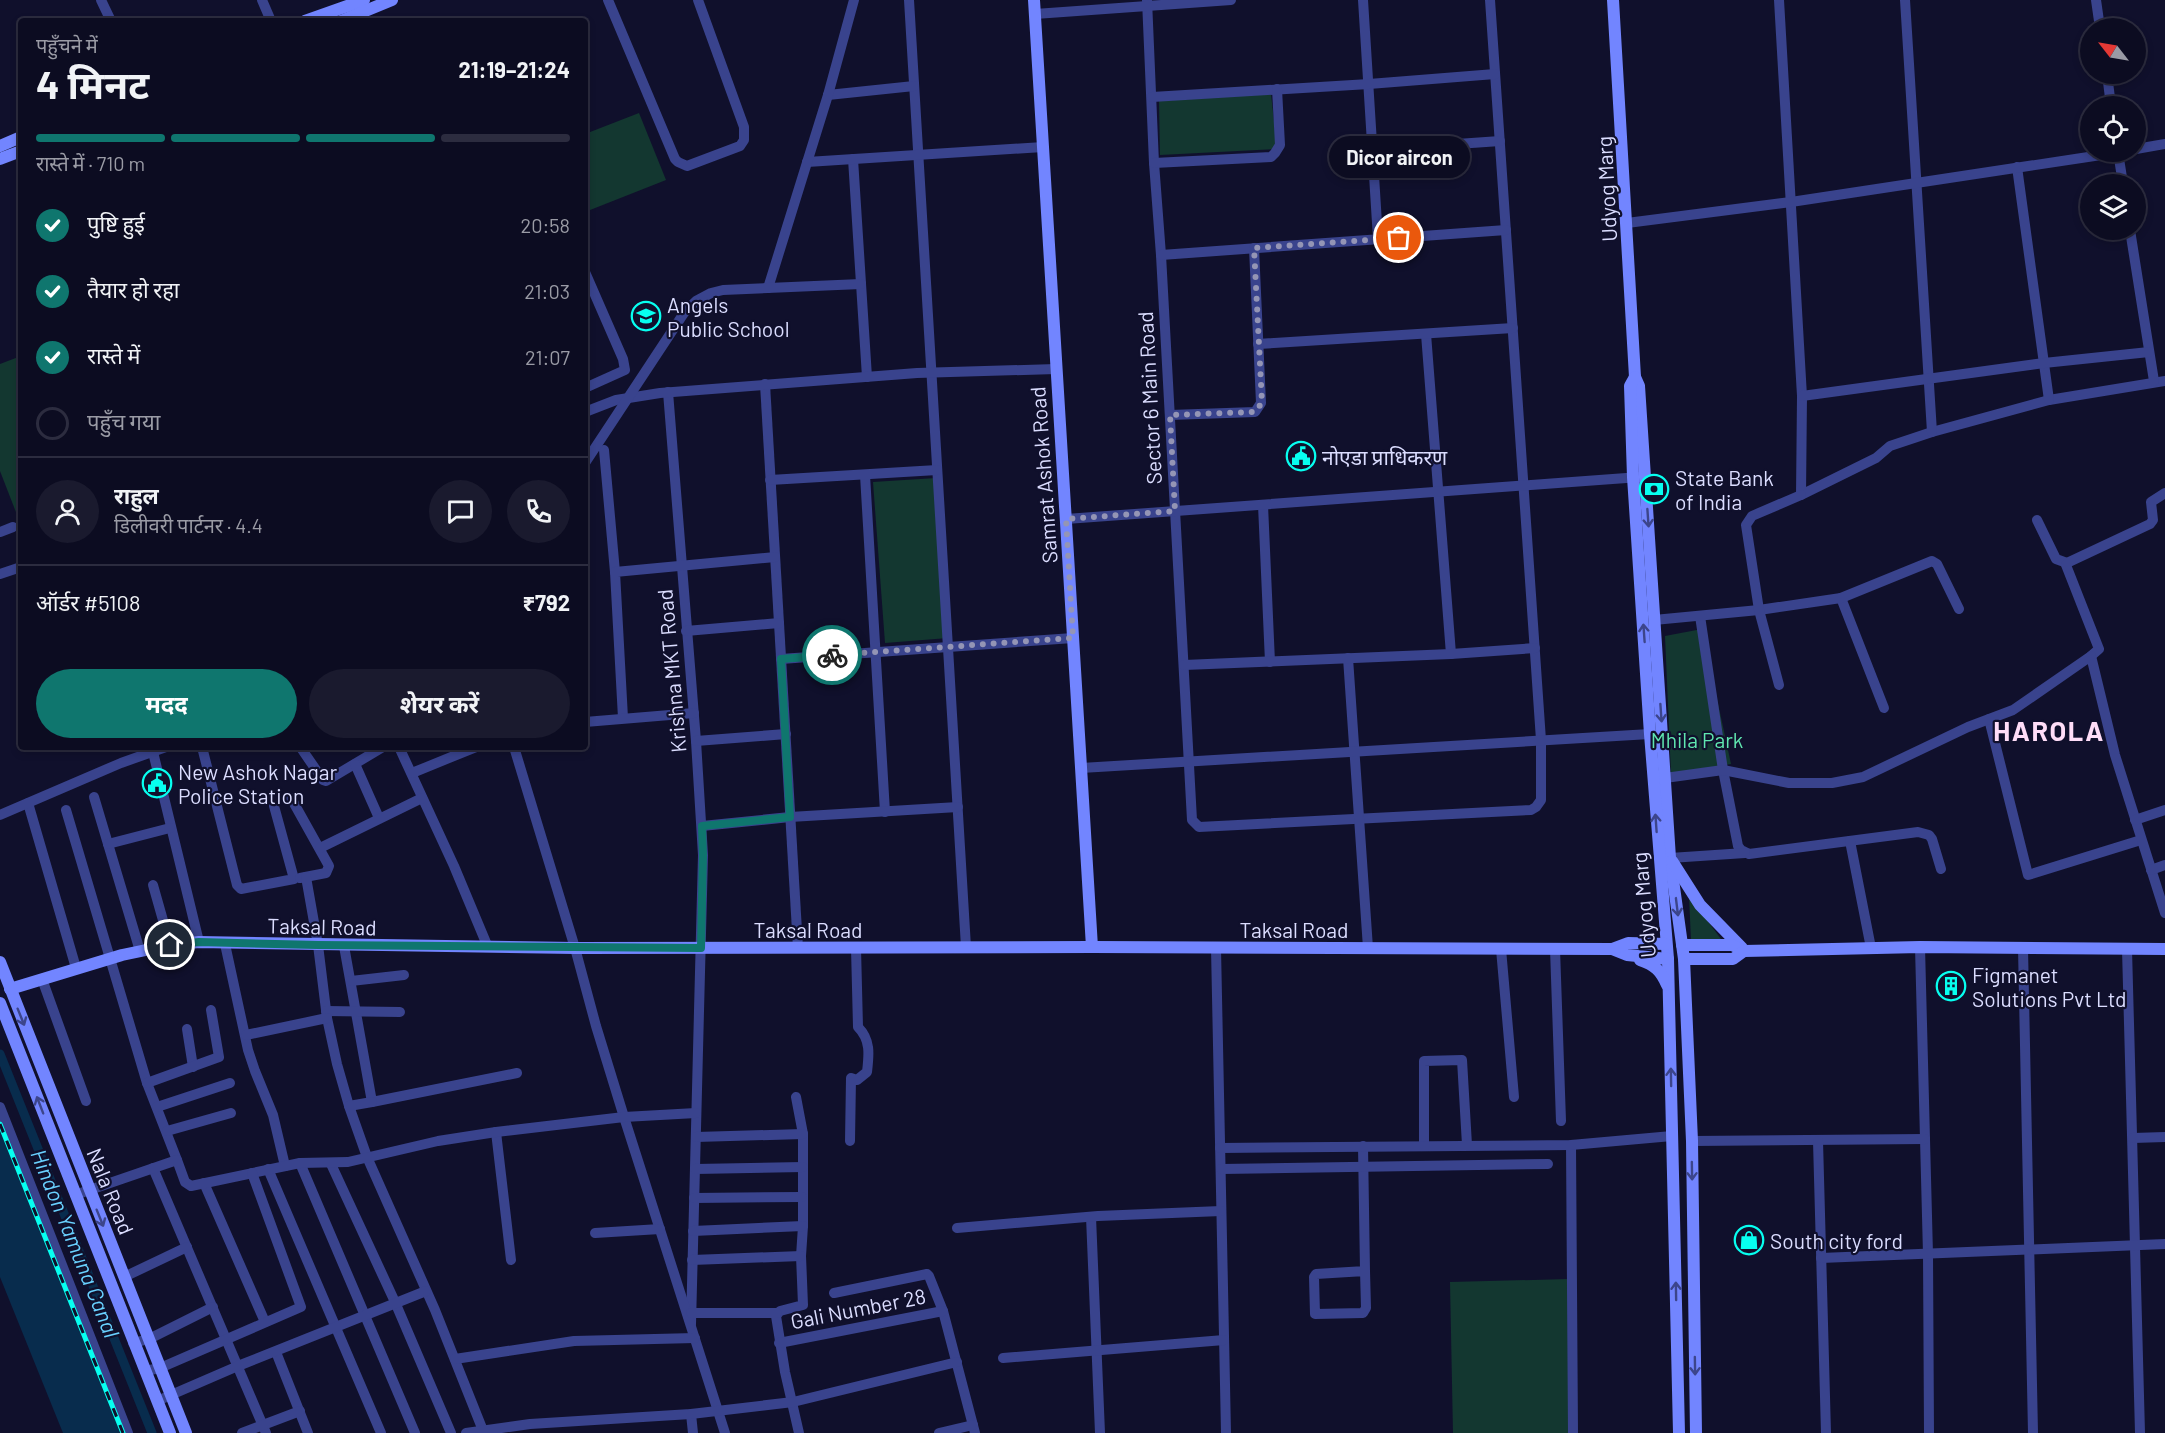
<!DOCTYPE html>
<html lang="hi">
<head>
<meta charset="utf-8">
<style>
	:root { --surface:#0c0c21; --page:#1a1a2e; --text:#f1f3f6; --muted:#9a9ba5; --line:#2c2c3f; --accent:#0f766e }
	body { margin:0; font-family:Barlow,"Noto Sans Devanagari",sans-serif; background:var(--page); color:var(--text); height:100vh; display:flex; flex-direction:column; font-size:22px; white-space:nowrap }
	* { box-sizing:border-box; margin:0 }
	p { font-size:20px; color:var(--muted) }
	.icon { flex:none; width:33px; height:33px; fill:none; stroke:currentColor; stroke-width:2; stroke-linecap:round; stroke-linejoin:round }
	.map { position:relative; flex:1; overflow:hidden }
	.side { position:absolute; left:18px; top:18px; width:570px; height:732px; display:flex; flex-direction:column; background:var(--surface); border-radius:6px; box-shadow:0 3px 9px #0003,0 0 0 2px var(--line) }
	.side>* { flex:none }
	.needle { width:39px; rotate:301deg }
	.fabs { position:absolute; left:2080px; top:18px; display:grid; gap:12px }
	.fabs a { display:grid; place-items:center; width:66px; height:66px; border-radius:50%; background:var(--surface); box-shadow:0 3px 9px #0003,0 0 0 2px var(--line); font-size:30px }
	.pin { position:absolute; display:grid; place-items:center; width:51px; height:51px; color:#fff; margin:-26px; border:3px solid #fff; border-radius:50%; box-shadow:0 2px 6px #0007 }
	.courier { position:absolute; display:grid; place-items:center; width:60px; height:60px; margin:-30px; border:4px solid #0f766e; border-radius:50%; background:#fff; color:#222; box-shadow:0 2px 8px #0007 }
	.bubble { position:absolute; height:42px; border-radius:21px; background:var(--surface); box-shadow:0 3px 9px #0003,0 0 0 2px var(--line); font-size:20px; font-weight:700; line-height:42px; text-align:center }
	.headline em { font-style:normal; font-weight:700 }
	.headline div { display:flex; flex-direction:column-reverse }
	.headline { display:flex; align-items:center; justify-content:space-between; height:102px; padding:0 18px }
	h1 { font-size:39px; font-weight:700; line-height:45px }
	.bar { display:grid; grid-template-columns:repeat(4,1fr); gap:9px 6px; align-content:center; height:72px; padding:0 18px }
	.bar i { height:8px; border-radius:4px; background:var(--line) }
	.bar .on { background:var(--accent) }
	.bar p { grid-column:span 4 }
	.line { display:flex; align-items:center; gap:15px; padding:0 18px; border-top:2px solid var(--line) }
	.line div { flex:1 }
	.round { display:grid; place-items:center; flex:none; width:63px; height:63px; border-radius:32px; background:var(--page) }
	ol { padding:0 18px; list-style:none }
	li { display:flex; align-items:center; gap:18px; height:66px }
	li p { margin-inline-start:auto }
	li .icon { padding:6px; border-radius:50%; background:var(--accent); color:#fff; stroke-width:4 }
	li:last-child { color:var(--muted) }
	li i { width:33px; height:33px; border:3px solid var(--line); border-radius:50% }
	.primary-button { display:flex; gap:12px; margin-top:auto; padding:12px 18px }
	.primary-button a { flex:1; height:69px; border-radius:36px; background:var(--accent); color:#fff; font-size:24px; font-weight:700; line-height:69px; text-align:center }
	.primary-button a+a { background:var(--page); color:var(--text) }
	.map>svg:first-child { display:block }
	.green { fill:#133730 }
	.water { fill:#082c4d }
	.lines { fill:none; stroke-linecap:round; stroke-linejoin:round }
	.canal { stroke:#082c4d; stroke-width:9 }
	.street { stroke:#39438d; stroke-width:10 }
	.secondary { stroke:#7285ff; stroke-width:12 }
	.rail-casing { stroke:#07fff0; stroke-width:5 }
	.rail { stroke:#10102c; stroke-width:3; stroke-dasharray:9; stroke-linecap:butt }
	.oneway { stroke:#3c458b }
	.done { stroke:#9495b5; stroke-width:6; stroke-dasharray:0 10.8 }
	.route { stroke:#0f766e; stroke-width:8 }
	.labels { text-anchor:middle; dominant-baseline:central; stroke-width:4.5; stroke-linejoin:round; paint-order:stroke }
	.street-label { font-size:21px; fill:#dbddff; stroke:#10102c }
	.poi-label { font-size:21px; fill:#dbddff; stroke:#10102c; text-anchor:start }
	.park-label { font-size:21px; fill:#60e6b0; stroke:#10102c }
	.water-label { font-size:22px; font-style:italic; fill:#69d1ff; stroke:#10102c }
	.district-label { font-size:27px; font-weight:bold; letter-spacing:1.5px; fill:#ffddf8; stroke:#10102c }
</style>
</head>
<body>
<div class="map">
<svg width="2165" height="1433" viewBox="0 0 2165 1433">
	<rect width="100%" height="100%" fill="#10102c"/>
	<g class="green">
		<path d="M1271,94L1277,149L1160,155L1159,101Z"/>
		<path d="M639,113L666,180L585,212V134Z"/>
		<path d="M21,356V525L0,471V364Z"/>
		<path d="M936,478L948,638L885,643L873,482Z"/>
		<path d="M1702,629L1731,764L1671,774L1665,636Z"/>
		<path d="M1689,896L1721,939L1691,940Z"/>
		<path d="M1569,1279L1572,1433H1453L1450,1282Z"/>
	</g>
	<path class="water" d="M0,1127L123,1433H63L0,1277Z"/>
	<g class="lines">
		<path class="canal" d="M0,1054L152,1433"/>
		<g class="street">
			<path d="M101,0L111,21"/>
			<path d="M262,0L271,21"/>
			<path d="M608,0L675,159L678,162L687,166L740,146L744,140V127L698,0"/>
			<path d="M909,0L966,947"/>
			<path d="M1147,0L1154,163L1161,255L1192,820L1199,827L1531,810L1536,807L1541,800V740L1490,0"/>
			<path d="M1363,0L1378,239"/>
			<path d="M1779,0L1802,396L1801,495L1876,458L1890,446L1932,432L2049,400L2165,381"/>
			<path d="M1905,0L1932,432"/>
			<path d="M2096,0L2100,28"/>
			<path d="M1035,14L1231,0"/>
			<path d="M2107,74L2111,106"/>
			<path d="M828,95L914,86"/>
			<path d="M1152,97L1369,84L1495,74"/>
			<path d="M2136,149L2165,144"/>
			<path d="M1372,150L1500,141"/>
			<path d="M2118,152L2123,184"/>
			<path d="M853,159L867,377"/>
			<path d="M807,162L1043,147"/>
			<path d="M1154,163L1271,157L1275,153L1280,145L1277,89"/>
			<path d="M2017,167L2049,400"/>
			<path d="M1627,223L1791,202L2121,152"/>
			<path d="M2130,230L2154,381"/>
			<path d="M1161,255L1506,230"/>
			<path d="M585,272L623,359L625,370L585,388"/>
			<path d="M768,288L828,95L854,0"/>
			<path d="M1426,334L1451,654"/>
			<path d="M1258,344L1513,328"/>
			<path d="M765,384L798,948"/>
			<path d="M668,392L696,741L703,855L691,1324"/>
			<path d="M1802,396L2044,363L2149,352"/>
			<path d="M585,412L616,400L660,393L917,373L1056,369"/>
			<path d="M1170,415L1255,412L1261,403L1254,248"/>
			<path d="M604,450L615,572"/>
			<path d="M585,463L684,313L696,301L711,293L723,290L861,284"/>
			<path d="M865,475L885,812"/>
			<path d="M770,480L937,470"/>
			<path d="M1263,505L1270,662"/>
			<path d="M1066,519L1640,477"/>
			<path d="M2037,520L2056,559L2067,563"/>
			<path d="M0,532L13,527"/>
			<path d="M0,574L21,567"/>
			<path d="M1841,598L1884,708"/>
			<path d="M1700,616L1723,770L1738,846L1741,850L1749,854L1918,832L1929,835L1932,839L1941,869"/>
			<path d="M1654,620L1759,610L1841,598L1932,561L1937,564L1959,609"/>
			<path d="M686,631L779,623"/>
			<path d="M2091,656L2099,649L2066,565L2069,562L2150,524L2153,520L2151,502L2165,493"/>
			<path d="M1348,658L1368,948"/>
			<path d="M781,659L1073,638"/>
			<path d="M1184,665L1451,654L1535,648"/>
			<path d="M1779,685L1759,610L1746,525L1752,516L1801,495"/>
			<path d="M623,718L615,572L775,557"/>
			<path d="M1989,719L2028,875L2141,840"/>
			<path d="M585,722L694,713"/>
			<path d="M696,741L786,734"/>
			<path d="M202,747L237,885L241,889L294,879L274,806"/>
			<path d="M399,747L454,866L487,945"/>
			<path d="M514,747L575,948L596,1026L624,1117L725,1433"/>
			<path d="M301,748L323,780L326,781L383,747"/>
			<path d="M153,752L199,942"/>
			<path d="M355,764L379,818"/>
			<path d="M1081,768L1650,734"/>
			<path d="M412,773L476,747"/>
			<path d="M1665,778L1723,770L1789,783H1832L1863,777L1968,727L2013,710L2091,656L2115,755L2165,913"/>
			<path d="M94,797L140,951"/>
			<path d="M291,798L329,866L326,873L300,878"/>
			<path d="M28,803L76,968"/>
			<path d="M66,810L147,1083L177,1160"/>
			<path d="M0,815L121,763L166,747"/>
			<path d="M2135,820L2165,810"/>
			<path d="M702,826L790,817L958,807"/>
			<path d="M1850,841L1871,948"/>
			<path d="M108,844L170,828"/>
			<path d="M320,848L422,798"/>
			<path d="M1670,858L1745,853"/>
			<path d="M2151,870L2165,865"/>
			<path d="M306,877L318,945L327,1018L337,1064L349,1106"/>
			<path d="M153,885L170,945"/>
			<path d="M225,944L248,1050L255,1071L273,1115L285,1166"/>
			<path d="M344,946L372,1102L517,1073"/>
			<path d="M1920,947L1928,1254L1929,1433"/>
			<path d="M1216,948L1226,1433"/>
			<path d="M2023,948L2033,1433"/>
			<path d="M1501,949L1514,1097"/>
			<path d="M1555,949L1561,1121"/>
			<path d="M2127,949L2140,1433"/>
			<path d="M42,979L86,1101"/>
			<path d="M351,981L404,975"/>
			<path d="M326,1011L400,1012"/>
			<path d="M187,1029L193,1067"/>
			<path d="M246,1035L327,1018"/>
			<path d="M147,1083L219,1057L211,1010"/>
			<path d="M796,1097L803,1134V1226L801,1256L803,1305L780,1311L776,1316L785,1372L799,1433"/>
			<path d="M372,1102L349,1106L367,1157L435,1310L484,1433"/>
			<path d="M0,1107L128,1433"/>
			<path d="M157,1107L230,1083"/>
			<path d="M167,1131L231,1113"/>
			<path d="M496,1132L511,1260"/>
			<path d="M696,1137L803,1134"/>
			<path d="M2133,1138L2165,1137"/>
			<path d="M850,1141L851,1078L857,1080L867,1072C869,1055 871,1040 858,1027L856,948"/>
			<path d="M1692,1141L1925,1139"/>
			<path d="M1818,1141L1826,1433"/>
			<path d="M1571,1145L1573,1433"/>
			<path d="M1363,1146L1365,1271L1316,1274L1314,1277L1315,1314L1363,1313L1366,1308L1365,1271"/>
			<path d="M1424,1146V1061L1462,1060L1467,1145"/>
			<path d="M1220,1148L1571,1145L1672,1136"/>
			<path d="M300,1163L415,1433"/>
			<path d="M331,1164L395,1302L451,1433"/>
			<path d="M153,1168L266,1433"/>
			<path d="M268,1169L381,1433"/>
			<path d="M695,1169L803,1167"/>
			<path d="M1221,1169L1548,1164"/>
			<path d="M204,1183L265,1322"/>
			<path d="M75,1195L177,1160L185,1182L191,1186L300,1163L348,1162L438,1141L496,1132L624,1117L696,1113"/>
			<path d="M694,1198L802,1197"/>
			<path d="M1091,1217L1100,1433"/>
			<path d="M957,1228L1098,1216L1221,1211"/>
			<path d="M693,1231L803,1226"/>
			<path d="M595,1233L660,1229"/>
			<path d="M1821,1258L2165,1244"/>
			<path d="M692,1260L801,1256"/>
			<path d="M124,1277L187,1247"/>
			<path d="M834,1293L927,1274L929,1276L943,1311L975,1433"/>
			<path d="M691,1313H777"/>
			<path d="M133,1343L149,1339L213,1307"/>
			<path d="M779,1343L943,1311"/>
			<path d="M276,1352L308,1433"/>
			<path d="M1003,1358L1224,1340"/>
			<path d="M455,1359L574,1341L695,1338"/>
			<path d="M145,1371L160,1368L301,1307L252,1173"/>
			<path d="M157,1401L238,1366L426,1291"/>
			<path d="M691,1414L693,1433"/>
			<path d="M242,1433L300,1411"/>
			<path d="M466,1433L530,1424L691,1414L793,1402L957,1362"/>
			<path d="M939,1433L973,1425"/>
		</g>
		<g class="secondary">
			<path d="M1034,0L1092,947"/>
			<path d="M1613,0L1635,377L1639,386L1670,858L1684,959L1692,1141L1696,1433"/>
			<path d="M305,21L364,0"/>
			<path d="M341,21L392,0"/>
			<path d="M0,146L21,137"/>
			<path d="M0,159L21,151"/>
			<path d="M1635,377L1630,386L1633,477L1650,734L1668,959L1679,1433"/>
			<path d="M1672,861L1700,905L1742,948"/>
			<path d="M1682,945H1732L1744,951L1920,947L2165,949"/>
			<path d="M1612,949L1627,955L1668,959"/>
			<path d="M1684,959H1733L1744,951"/>
			<path d="M1640,960C1655,965 1661,971 1667,985"/>
			<path d="M0,962L186,1433"/>
			<path d="M10,989L122,955L170,945L199,942L575,948L1092,947L1612,949L1628,943L1666,944"/>
			<path d="M0,1003L170,1433"/>
		</g>
		<g class="rail-casing">
			<path id="rail" d="M0,1124L123,1433"/>
		</g>
		<use href="#rail" class="rail"/>
	</g>
	<defs><path id="oneway-shaft" d="M-6 0H5M1.5-3L5.5 0L1.5 3" fill="none" stroke-width="1.6" stroke-linecap="round" stroke-linejoin="round" transform="scale(1.5)"/></defs>
	<g class="oneway">
		<use href="#oneway-shaft" transform="translate(1648 518) rotate(86)"/>
		<use href="#oneway-shaft" transform="translate(1644 633) rotate(-94)"/>
		<use href="#oneway-shaft" transform="translate(1661 713) rotate(86)"/>
		<use href="#oneway-shaft" transform="translate(1656 823) rotate(-94)"/>
		<use href="#oneway-shaft" transform="translate(1677 907) rotate(83)"/>
		<use href="#oneway-shaft" transform="translate(21 1017) rotate(68)"/>
		<use href="#oneway-shaft" transform="translate(1671 1077) rotate(-91)"/>
		<use href="#oneway-shaft" transform="translate(40 1105) rotate(-111)"/>
		<use href="#oneway-shaft" transform="translate(1692 1171) rotate(89)"/>
		<use href="#oneway-shaft" transform="translate(100 1218) rotate(68)"/>
		<use href="#oneway-shaft" transform="translate(1676 1291) rotate(-91)"/>
		<use href="#oneway-shaft" transform="translate(1695 1366) rotate(89)"/>
	</g>
	<g class="lines">
		<path class="done" d="M832,655L1073,638L1066,519L1175,511L1170,415L1254,412L1262,403L1254,248L1399,238"/>
		<path class="route" d="M170,945L199,942L318,945L701,948L703,855L702,826L790,817L781,659L832,655"/>
	</g>
	<defs>
		<g id="school-ring" transform="scale(1.5)"><circle r="9.5" fill="#10102c" stroke="#07fff0" stroke-width="1.5"/><path d="M0-5L7-2L0 1L-7-2ZM-4 1L0 2.5L4 1V4Q0 6-4 4Z" fill="#07fff0"/></g>
		<g id="civic-ring" transform="scale(1.5)"><circle r="9.5" fill="#10102c" stroke="#07fff0" stroke-width="1.5"/><path d="M-.6-6.5H3V-4.5H.6V-3L4-1V1h2V6H-6V1h2V-1L-.6-3ZM-1.2 2.5V6h2.4V2.5Z" fill="#07fff0"/></g>
		<g id="bank-ring" transform="scale(1.5)"><circle r="9.5" fill="#10102c" stroke="#07fff0" stroke-width="1.5"/><path d="M-6-4H6V4H-6ZM0-2.3a2.3 2.3 0 1 0 0 4.6a2.3 2.3 0 1 0 0-4.6Z" fill="#07fff0"/></g>
		<g id="building-ring" transform="scale(1.5)"><circle r="9.5" fill="#10102c" stroke="#07fff0" stroke-width="1.5"/><path d="M-4-6H4V6H1V3H-1V6H-4ZM-2.5-4.3h1.7v1.8h-1.7ZM.8-4.3h1.7v1.8H.8ZM-2.5-1h1.7V.8h-1.7ZM.8-1h1.7V.8H.8Z" fill="#07fff0"/></g>
		<g id="shop-ring" transform="scale(1.5)"><circle r="9.5" fill="#10102c" stroke="#07fff0" stroke-width="1.5"/><path d="M-5-2.5h2.3a2.7 3.5 0 0 1 5.4 0H5L5.5 6h-11ZM-1.5-2.5h3a1.5 2.3 0 0 0-3 0Z" fill="#07fff0"/></g>
	</defs>
	<g fill-rule="evenodd">
		<use href="#school-ring" x="646" y="316"/>
		<use href="#civic-ring" x="1301" y="456"/>
		<use href="#bank-ring" x="1654" y="489"/>
		<use href="#civic-ring" x="157" y="783"/>
		<use href="#building-ring" x="1951" y="986"/>
		<use href="#shop-ring" x="1749" y="1240"/>
	</g>
	<g class="labels">
		<g class="street-label">
			<text transform="translate(1606 189) rotate(-93)">Udyog Marg</text>
			<text transform="translate(1149 398) rotate(-93)">Sector 6 Main Road</text>
			<text transform="translate(1043 475) rotate(-94)">Samrat Ashok Road</text>
			<text transform="translate(671 671) rotate(-95)">Krishna MKT Road</text>
			<text transform="translate(1643 905) rotate(-95)">Udyog Marg</text>
			<text transform="translate(322 926) rotate(1)">Taksal Road</text>
			<text x="808" y="929">Taksal Road</text>
			<text x="1294" y="929">Taksal Road</text>
			<text transform="translate(111 1191) rotate(68)">Nala Road</text>
			<text transform="translate(858 1308) rotate(-11)">Gali Number 28</text>
		</g>
		<g class="poi-label">
			<text x="667" y="304">Angels<tspan x="667" dy="24">Public School</tspan></text>
			<text x="1322" y="456">नोएडा प्राधिकरण</text>
			<text x="1675" y="477">State Bank<tspan x="1675" dy="24">of India</tspan></text>
			<text x="178" y="771">New Ashok Nagar<tspan x="178" dy="24">Police Station</tspan></text>
			<text x="1972" y="974">Figmanet<tspan x="1972" dy="24">Solutions Pvt Ltd</tspan></text>
			<text x="1770" y="1240">South city ford</text>
		</g>
		<g class="park-label">
			<text x="1697" y="739">Mhila Park</text>
		</g>
		<g class="water-label">
			<text transform="translate(76 1243) rotate(68)">Hindon Yamuna Canal</text>
		</g>
		<g class="district-label">
			<text x="2049" y="730">HAROLA</text>
		</g>
	</g>
</svg>
<div class="fabs">
<a><svg class="needle" viewBox="-14 -14 28 28"><path d="M0-13l5 13h-10z" fill="#e53935"/><path d="M0 13l5-13h-10z" fill="#9a9ba5"/></svg></a>
<a><svg class="icon" aria-label="locate" viewBox="0 0 24 24"><circle cx="12" cy="12" r="6"/><path d="M12 2v4M12 18v4M2 12h4M18 12h4"/></svg></a>
<a><svg class="icon" aria-label="layers" viewBox="0 0 24 24"><path d="M12 4l9 5-9 5-9-5zM3 14l9 5 9-5"/></svg></a>
</div>
<div class="pin" style="left:1399px;top:238px;background:#ea580c"><svg class="icon" aria-label="bag" viewBox="0 0 24 24"><path d="M5 8h14l-1 12H6zM9 8a3 3 0 0 1 6 0"/></svg></div>
<div class="pin" style="left:170px;top:945px;background:#1f2937"><svg class="icon" aria-label="home" viewBox="0 0 24 24"><path d="M3 11l9-7 9 7M6 9v11h12V9"/></svg></div>
<div class="courier" style="left:832px;top:655px"><svg class="icon" aria-label="bike" viewBox="0 0 24 24"><circle cx="6" cy="16" r="4"/><circle cx="18" cy="16" r="4"/><path d="M6 16l4-8h5l3 8M10 8l3 8H6M13 5h3"/></svg></div>
<div class="bubble" style="left:1329px;top:136px;width:141px">Dicor aircon</div>
<section class="side">
<div class="headline"><div><h1>4 मिनट</h1><p>पहुँचने में</p></div><em>21:19–21:24</em></div>
<div class="bar"><i class="on"></i><i class="on"></i><i class="on"></i><i></i><p>रास्ते में · 710 m</p></div>
<ol>
<li><svg class="icon" aria-label="check" viewBox="0 0 24 24"><path d="M5 12l5 5 9-10"/></svg>पुष्टि हुई<p>20:58</p></li>
<li><svg class="icon" aria-label="check" viewBox="0 0 24 24"><path d="M5 12l5 5 9-10"/></svg>तैयार हो रहा<p>21:03</p></li>
<li><svg class="icon" aria-label="check" viewBox="0 0 24 24"><path d="M5 12l5 5 9-10"/></svg>रास्ते में<p>21:07</p></li>
<li><i></i>पहुँच गया</li>
</ol>
<div class="line" style="height:108px"><a class="round"><svg class="icon" aria-label="person" viewBox="0 0 24 24"><circle cx="12" cy="8" r="4"/><path d="M4 21q1-7 8-7t8 7"/></svg></a><div><b>राहुल</b><p>डिलीवरी पार्टनर · 4.4</p></div><a class="round"><svg class="icon" aria-label="chat" viewBox="0 0 24 24"><path d="M4 5h16v11H9l-5 4z"/></svg></a><a class="round"><svg class="icon" aria-label="phone" viewBox="0 0 24 24"><path d="M5 4h4l2 5-3 2q2 4 5 5l2-3 5 2v4C11 20 4 13 5 4z"/></svg></a></div>
<div class="line" style="height:78px"><div>ऑर्डर #5108</div><b>₹792</b></div>
<div class="primary-button"><a>मदद</a><a>शेयर करें</a></div>
</section>
</div>
</body>
</html>
